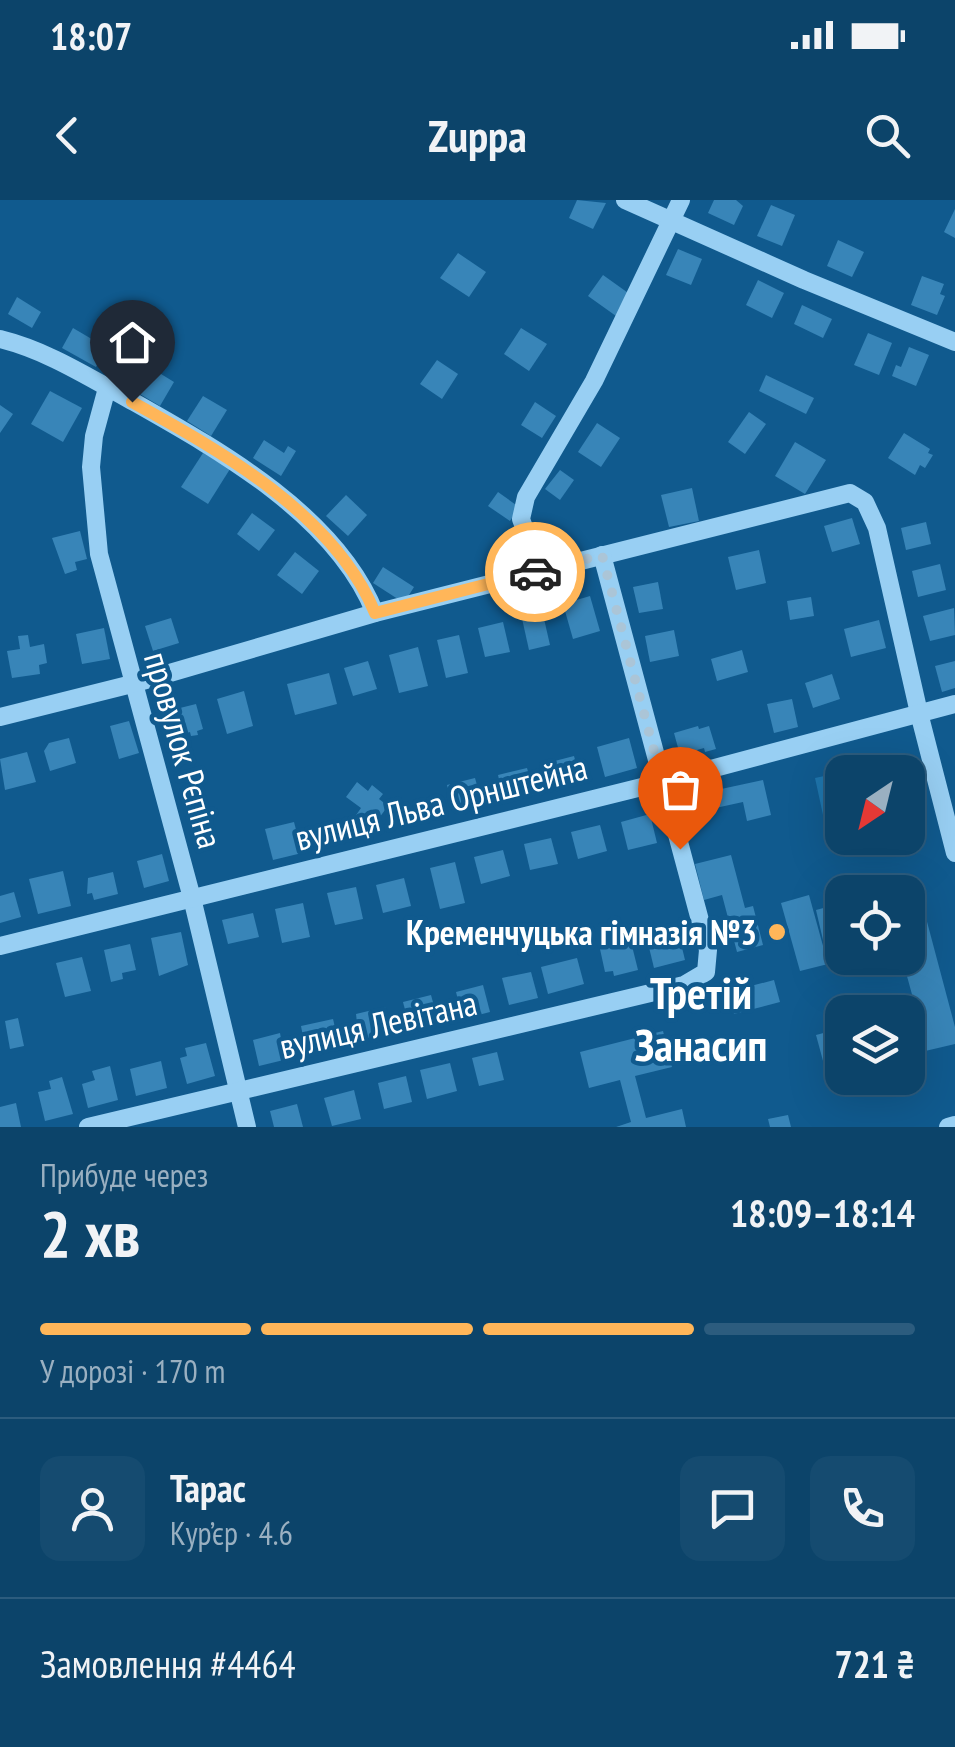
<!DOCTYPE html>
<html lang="uk">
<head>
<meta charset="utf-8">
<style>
	:root { --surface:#0c446a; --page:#154b70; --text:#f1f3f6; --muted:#9ab0c1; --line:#2c5c7e; --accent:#ffb659 }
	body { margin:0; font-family:"PT Sans Narrow",sans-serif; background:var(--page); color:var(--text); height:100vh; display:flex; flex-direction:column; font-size:38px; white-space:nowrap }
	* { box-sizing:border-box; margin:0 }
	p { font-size:32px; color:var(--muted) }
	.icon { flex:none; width:55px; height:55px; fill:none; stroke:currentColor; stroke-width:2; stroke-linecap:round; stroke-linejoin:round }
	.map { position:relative; height:927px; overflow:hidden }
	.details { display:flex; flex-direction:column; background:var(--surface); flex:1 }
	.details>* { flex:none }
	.needle { width:65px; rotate:215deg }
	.buttons { position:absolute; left:825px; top:555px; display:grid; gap:20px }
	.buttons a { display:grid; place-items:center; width:100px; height:100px; border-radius:20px; background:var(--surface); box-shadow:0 10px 40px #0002,0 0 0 2px var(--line); font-size:50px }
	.pin { position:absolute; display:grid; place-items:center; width:85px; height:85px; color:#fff; margin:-102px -42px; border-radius:50% 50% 50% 0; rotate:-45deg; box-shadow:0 0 10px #0007 }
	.pin .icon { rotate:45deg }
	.courier { position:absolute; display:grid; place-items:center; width:100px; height:100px; margin:-50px; border:8px solid #ffb659; border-radius:50%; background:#fff; color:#222; box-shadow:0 2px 12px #0007 }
	.overview em { font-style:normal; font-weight:800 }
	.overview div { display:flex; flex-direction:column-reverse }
	.overview { display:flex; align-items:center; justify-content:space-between; height:170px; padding:0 40px }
	h1 { font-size:65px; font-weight:800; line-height:75px }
	.bar { display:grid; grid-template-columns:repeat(4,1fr); gap:15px 10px; align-content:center; height:120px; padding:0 40px }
	.bar i { height:12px; border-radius:8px; background:var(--line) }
	.bar .active { background:var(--accent) }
	.bar p { grid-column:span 4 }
	.line { display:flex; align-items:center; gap:25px; padding:0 40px; border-top:2px solid var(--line) }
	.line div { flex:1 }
	.round { display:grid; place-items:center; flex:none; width:105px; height:105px; border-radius:20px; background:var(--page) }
	.status { display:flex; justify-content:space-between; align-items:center; height:70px; padding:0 50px; background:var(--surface); direction:ltr }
	.status svg { height:28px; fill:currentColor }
	header { display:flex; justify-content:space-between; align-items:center; height:130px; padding:0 40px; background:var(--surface); font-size:45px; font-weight:800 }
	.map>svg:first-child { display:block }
	.green { fill:#1e74ab }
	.building { fill:#3885b8 }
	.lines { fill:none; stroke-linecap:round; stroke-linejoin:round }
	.minor { stroke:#98cff3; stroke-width:18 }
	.done { stroke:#abc5d7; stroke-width:10; stroke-dasharray:0 18 }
	.route { stroke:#ffb659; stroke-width:12 }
	.poi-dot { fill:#ffb659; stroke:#105a8e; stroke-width:4 }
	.labels { text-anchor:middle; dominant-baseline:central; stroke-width:9; stroke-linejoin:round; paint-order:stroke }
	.street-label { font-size:35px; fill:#fff; stroke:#105a8e }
	.poi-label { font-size:35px; font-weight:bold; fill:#fff; stroke:#105a8e; text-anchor:end }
	.district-label { font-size:45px; font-weight:bold; fill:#fff; stroke:#105a8e }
</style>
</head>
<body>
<div class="status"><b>18:07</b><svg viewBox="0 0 49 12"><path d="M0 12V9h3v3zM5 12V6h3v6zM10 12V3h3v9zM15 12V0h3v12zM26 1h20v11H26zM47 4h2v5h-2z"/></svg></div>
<header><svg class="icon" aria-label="back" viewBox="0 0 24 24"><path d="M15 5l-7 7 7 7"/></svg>Zuppa<svg class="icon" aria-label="search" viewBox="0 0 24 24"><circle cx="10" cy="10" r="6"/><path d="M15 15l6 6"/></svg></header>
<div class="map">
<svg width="955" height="927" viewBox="0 0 955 927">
	<rect width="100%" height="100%" fill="#105a8e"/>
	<path class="green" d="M904,559L907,572H842V635L828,638L815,578Z"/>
	<g class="building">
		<path d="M577,0L606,3L593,29L569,18Z"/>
		<path d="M714,0H736L743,6L734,25L708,13Z"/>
		<path d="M771,5L795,15L782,46L757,36Z"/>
		<path d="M955,9V38L944,32Z"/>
		<path d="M838,40L864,52L852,77L827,66Z"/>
		<path d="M678,49L702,59L691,85L666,75Z"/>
		<path d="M458,53L486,72L469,97L440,78Z"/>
		<path d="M603,75L631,95L616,116L588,96Z"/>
		<path d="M922,76L944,84L940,94L945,96L937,115L911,105Z"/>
		<path d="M758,80L784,93L772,118L746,105Z"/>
		<path d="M17,97L41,112L32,128L8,114Z"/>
		<path d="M802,105L832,119L823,138L794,124Z"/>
		<path d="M73,128L107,148L96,167L62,148Z"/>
		<path d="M521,128L547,144L529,171L504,154Z"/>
		<path d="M868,133L892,143L879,175L854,165Z"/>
		<path d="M909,147L929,155L916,186L892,176L896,165L901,167Z"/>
		<path d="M437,160L458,174L442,199L420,184Z"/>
		<path d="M148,166L174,182L160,206L133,190Z"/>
		<path d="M766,175L814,198L806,214L759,191Z"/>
		<path d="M50,191L82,208L63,242L31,224Z"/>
		<path d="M203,196L227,210L211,236L187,221Z"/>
		<path d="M535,202L556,216L542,238L521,225Z"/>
		<path d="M0,205L13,214L0,233Z"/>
		<path d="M749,212L766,224L745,254L728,242Z"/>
		<path d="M597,223L620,238L601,267L578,252Z"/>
		<path d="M904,233L930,249L928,253L933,255L925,268L920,265L915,275L888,258Z"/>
		<path d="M264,240L284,253L288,246L296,251L281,276L253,258Z"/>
		<path d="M795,242L826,260L805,294L775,276Z"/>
		<path d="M203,253L230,269L208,304L181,287Z"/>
		<path d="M560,270L574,280L560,300L545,289Z"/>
		<path d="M692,288L699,321L669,327L661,295Z"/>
		<path d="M498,292L519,307L510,321L488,306Z"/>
		<path d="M346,295L367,315L348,336L326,316Z"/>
		<path d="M252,313L275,330L259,351L237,334Z"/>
		<path d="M852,318L860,344L832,352L824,326Z"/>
		<path d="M926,322L931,344L906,350L901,328Z"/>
		<path d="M80,331L87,359L75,362L77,370L65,374L52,338Z"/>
		<path d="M759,350L766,383L736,390L728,357Z"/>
		<path d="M295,352L319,371L302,394L277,375Z"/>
		<path d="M940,364L946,390L918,397L912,371Z"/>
		<path d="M383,367L414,387L404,403L373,383Z"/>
		<path d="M658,382L663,409L639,413L633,387Z"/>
		<path d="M590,396L600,431L573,439L563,404Z"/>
		<path d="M811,397L814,416L790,420L787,401Z"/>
		<path d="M954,408L955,435L930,441L923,416Z"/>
		<path d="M542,410L550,445L529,450L521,414Z"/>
		<path d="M171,418L179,443L153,451L145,426Z"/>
		<path d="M879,420L886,448L851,457L844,429Z"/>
		<path d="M503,422L510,452L485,457L478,428Z"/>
		<path d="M104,428L110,459L82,464L76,434Z"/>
		<path d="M674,430L679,456L650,462L645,436Z"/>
		<path d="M28,435L30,447L44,444L47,463L39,465L40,474L12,478L7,451L20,449L18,436Z"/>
		<path d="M459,435L468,473L446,478L437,440Z"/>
		<path d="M418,447L428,486L399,493L389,455Z"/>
		<path d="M742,450L748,472L717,481L711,459Z"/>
		<path d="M368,461L377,489L353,496L344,468Z"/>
		<path d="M955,461V488L942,492L935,466Z"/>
		<path d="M329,473L337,504L295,515L287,484Z"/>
		<path d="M832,474L840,499L813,508L805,483Z"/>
		<path d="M244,491L253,526L227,534L217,499Z"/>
		<path d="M792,499L798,527L774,533L767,504Z"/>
		<path d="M196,504L203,529L197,531L198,535L191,536L190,532L179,535L172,510Z"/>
		<path d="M129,521L139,553L119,559L110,526Z"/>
		<path d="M698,526L699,529L709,526L716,549L705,552L704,548L680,555L674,533Z"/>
		<path d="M69,538L76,563L50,571L44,551L49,543Z"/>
		<path d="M629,538L637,568L605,577L597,547Z"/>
		<path d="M27,552L36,582L5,590L0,559Z"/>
		<path d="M574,556L581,582L550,591L543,564Z"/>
		<path d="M527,568L534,594L504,601L498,575Z"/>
		<path d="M475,578L482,603L454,610L447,585Z"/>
		<path d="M763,580L771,615L747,621L743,602L688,614L684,597Z"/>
		<path d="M357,582L368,591L372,585L383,594L379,599L388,606L370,630L354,618L361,608L346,597Z"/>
		<path d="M650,614L657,643L628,650L621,622Z"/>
		<path d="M294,622L302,653L273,660L265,629Z"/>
		<path d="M600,625L607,651L578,659L571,632Z"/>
		<path d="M551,638L558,664L530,670L524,644Z"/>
		<path d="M503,650L510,676L481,684L474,657Z"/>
		<path d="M162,654L169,681L144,688L137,661Z"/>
		<path d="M731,655L745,708L753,706L763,745L737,752L722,695L704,700L695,664Z"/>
		<path d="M455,662L465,703L440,709L430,668Z"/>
		<path d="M63,671L71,706L38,714L29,679Z"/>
		<path d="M113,672L118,694L94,700L92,693L87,694L88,678Z"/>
		<path d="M404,678L411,706L383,713L376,685Z"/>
		<path d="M917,684L955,827V844L921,852L923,859L908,863V811L916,809L902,758H908V692L888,691Z"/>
		<path d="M356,687L363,719L335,725L327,693Z"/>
		<path d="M14,692L21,717L0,723V696Z"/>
		<path d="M809,695L828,764L800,771L781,703Z"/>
		<path d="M303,703L310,737L282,743L275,709Z"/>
		<path d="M842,703V735L823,740L816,710Z"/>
		<path d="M253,713L259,737L228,744L222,720Z"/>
		<path d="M678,731L685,760L654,768L647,739Z"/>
		<path d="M181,732L188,765L159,776L151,738Z"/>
		<path d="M631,742L638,770L614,776L613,771L605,772L600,749Z"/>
		<path d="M130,744L136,770L122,773L123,779L111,782L104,750Z"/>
		<path d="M82,757L91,791L65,797L56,763Z"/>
		<path d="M577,758L584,784L548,794L541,767Z"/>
		<path d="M531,772L538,798L509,805L502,778Z"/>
		<path d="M774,780L780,802L734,814L728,792Z"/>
		<path d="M483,785L490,812L463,819L456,792Z"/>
		<path d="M431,795L438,821L410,829L403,802Z"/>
		<path d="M385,807L391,832L359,840L356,814Z"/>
		<path d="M18,818L24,846L10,849L5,821Z"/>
		<path d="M333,819L339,844L306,852L301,826Z"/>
		<path d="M842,828V880L829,883L816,835Z"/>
		<path d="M663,831L672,867L635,876L646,918L682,909L686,927H616L631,922L620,880L589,888L580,852Z"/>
		<path d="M280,833L282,844L288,842L292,858L259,866L253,840Z"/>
		<path d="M206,843L215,876L187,884L180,858L187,856L185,848Z"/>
		<path d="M497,852L504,880L479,886L472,858Z"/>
		<path d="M161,861L167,888L136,896L130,869Z"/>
		<path d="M450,863L457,891L427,899L420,870Z"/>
		<path d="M110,866L118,900L88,908L82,884L95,880L92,871Z"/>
		<path d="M406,876L412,902L384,909L378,883Z"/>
		<path d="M62,877L73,914L45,921L38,892L51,889L49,881Z"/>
		<path d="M354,890L361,919L332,926L324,898Z"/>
		<path d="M16,903L21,927H0V907Z"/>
		<path d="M297,904L303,927H274L270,911Z"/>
		<path d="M788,915L791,927H770L768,919Z"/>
	</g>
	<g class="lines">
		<g class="minor">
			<path d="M625,0L804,80L955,142"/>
			<path d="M0,139C45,150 85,175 125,197C215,248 335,313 375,413"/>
			<path d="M107,188L94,236L91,267L99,354L192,698L247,927"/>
			<path d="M540,371L521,319L526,297L594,181L681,0"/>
			<path d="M0,517L132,484L375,413L850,293L865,302L877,328L919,513L955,653"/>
			<path d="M0,746L662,582L955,504"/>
			<path d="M88,927L684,785L706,772L708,750L602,355"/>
			<path d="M948,927L955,925"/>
		</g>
	</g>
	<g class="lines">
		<path class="done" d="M535,372L602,355L680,649"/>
		<path class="route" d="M132,202C221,251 335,315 375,413L535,372"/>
	</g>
	<circle class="poi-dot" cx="777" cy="732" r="10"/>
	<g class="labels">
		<g class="street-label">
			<text transform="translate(184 550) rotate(74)">провулок Рєпіна</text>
			<text transform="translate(441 602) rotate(-14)">вулиця Льва Орнштейна</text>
			<text transform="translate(378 824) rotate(-13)">вулиця Левітана</text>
		</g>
		<g class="poi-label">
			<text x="757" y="732">Кременчуцька гімназія №3</text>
		</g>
		<g class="district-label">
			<text x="701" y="792">Третій<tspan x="701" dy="52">Занасип</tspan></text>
		</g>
	</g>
</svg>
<div class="buttons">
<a><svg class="needle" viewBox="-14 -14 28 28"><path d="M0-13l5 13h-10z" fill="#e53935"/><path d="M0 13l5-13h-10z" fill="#9ab0c1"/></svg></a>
<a><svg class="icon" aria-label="locate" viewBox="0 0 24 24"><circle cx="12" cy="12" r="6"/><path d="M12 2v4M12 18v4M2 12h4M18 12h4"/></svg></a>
<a><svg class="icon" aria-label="layers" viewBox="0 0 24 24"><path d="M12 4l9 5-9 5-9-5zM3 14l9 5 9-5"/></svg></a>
</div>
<div class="pin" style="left:680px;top:649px;background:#ea580c"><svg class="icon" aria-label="bag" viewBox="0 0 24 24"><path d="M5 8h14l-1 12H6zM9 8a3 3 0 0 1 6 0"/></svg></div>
<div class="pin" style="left:132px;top:202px;background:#1f2937"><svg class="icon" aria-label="home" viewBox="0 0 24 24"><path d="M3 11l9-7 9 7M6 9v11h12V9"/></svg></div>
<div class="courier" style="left:535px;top:372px"><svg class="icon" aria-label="car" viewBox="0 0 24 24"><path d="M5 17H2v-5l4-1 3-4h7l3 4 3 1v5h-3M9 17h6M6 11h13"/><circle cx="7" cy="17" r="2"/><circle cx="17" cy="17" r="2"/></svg></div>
</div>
<section class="details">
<div class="overview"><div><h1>2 хв</h1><p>Прибуде через</p></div><em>18:09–18:14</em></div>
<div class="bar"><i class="active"></i><i class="active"></i><i class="active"></i><i></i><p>У дорозі · 170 m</p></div>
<div class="line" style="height:180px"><a class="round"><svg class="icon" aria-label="person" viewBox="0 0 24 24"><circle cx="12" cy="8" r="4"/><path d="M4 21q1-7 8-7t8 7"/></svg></a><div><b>Тарас</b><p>Кур’єр · 4.6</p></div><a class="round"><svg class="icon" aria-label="chat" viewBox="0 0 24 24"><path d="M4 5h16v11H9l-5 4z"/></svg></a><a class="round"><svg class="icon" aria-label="phone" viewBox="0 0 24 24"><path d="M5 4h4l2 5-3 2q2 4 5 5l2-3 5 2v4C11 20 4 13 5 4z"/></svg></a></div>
<div class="line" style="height:130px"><div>Замовлення #4464</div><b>721 ₴</b></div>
</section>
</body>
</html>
